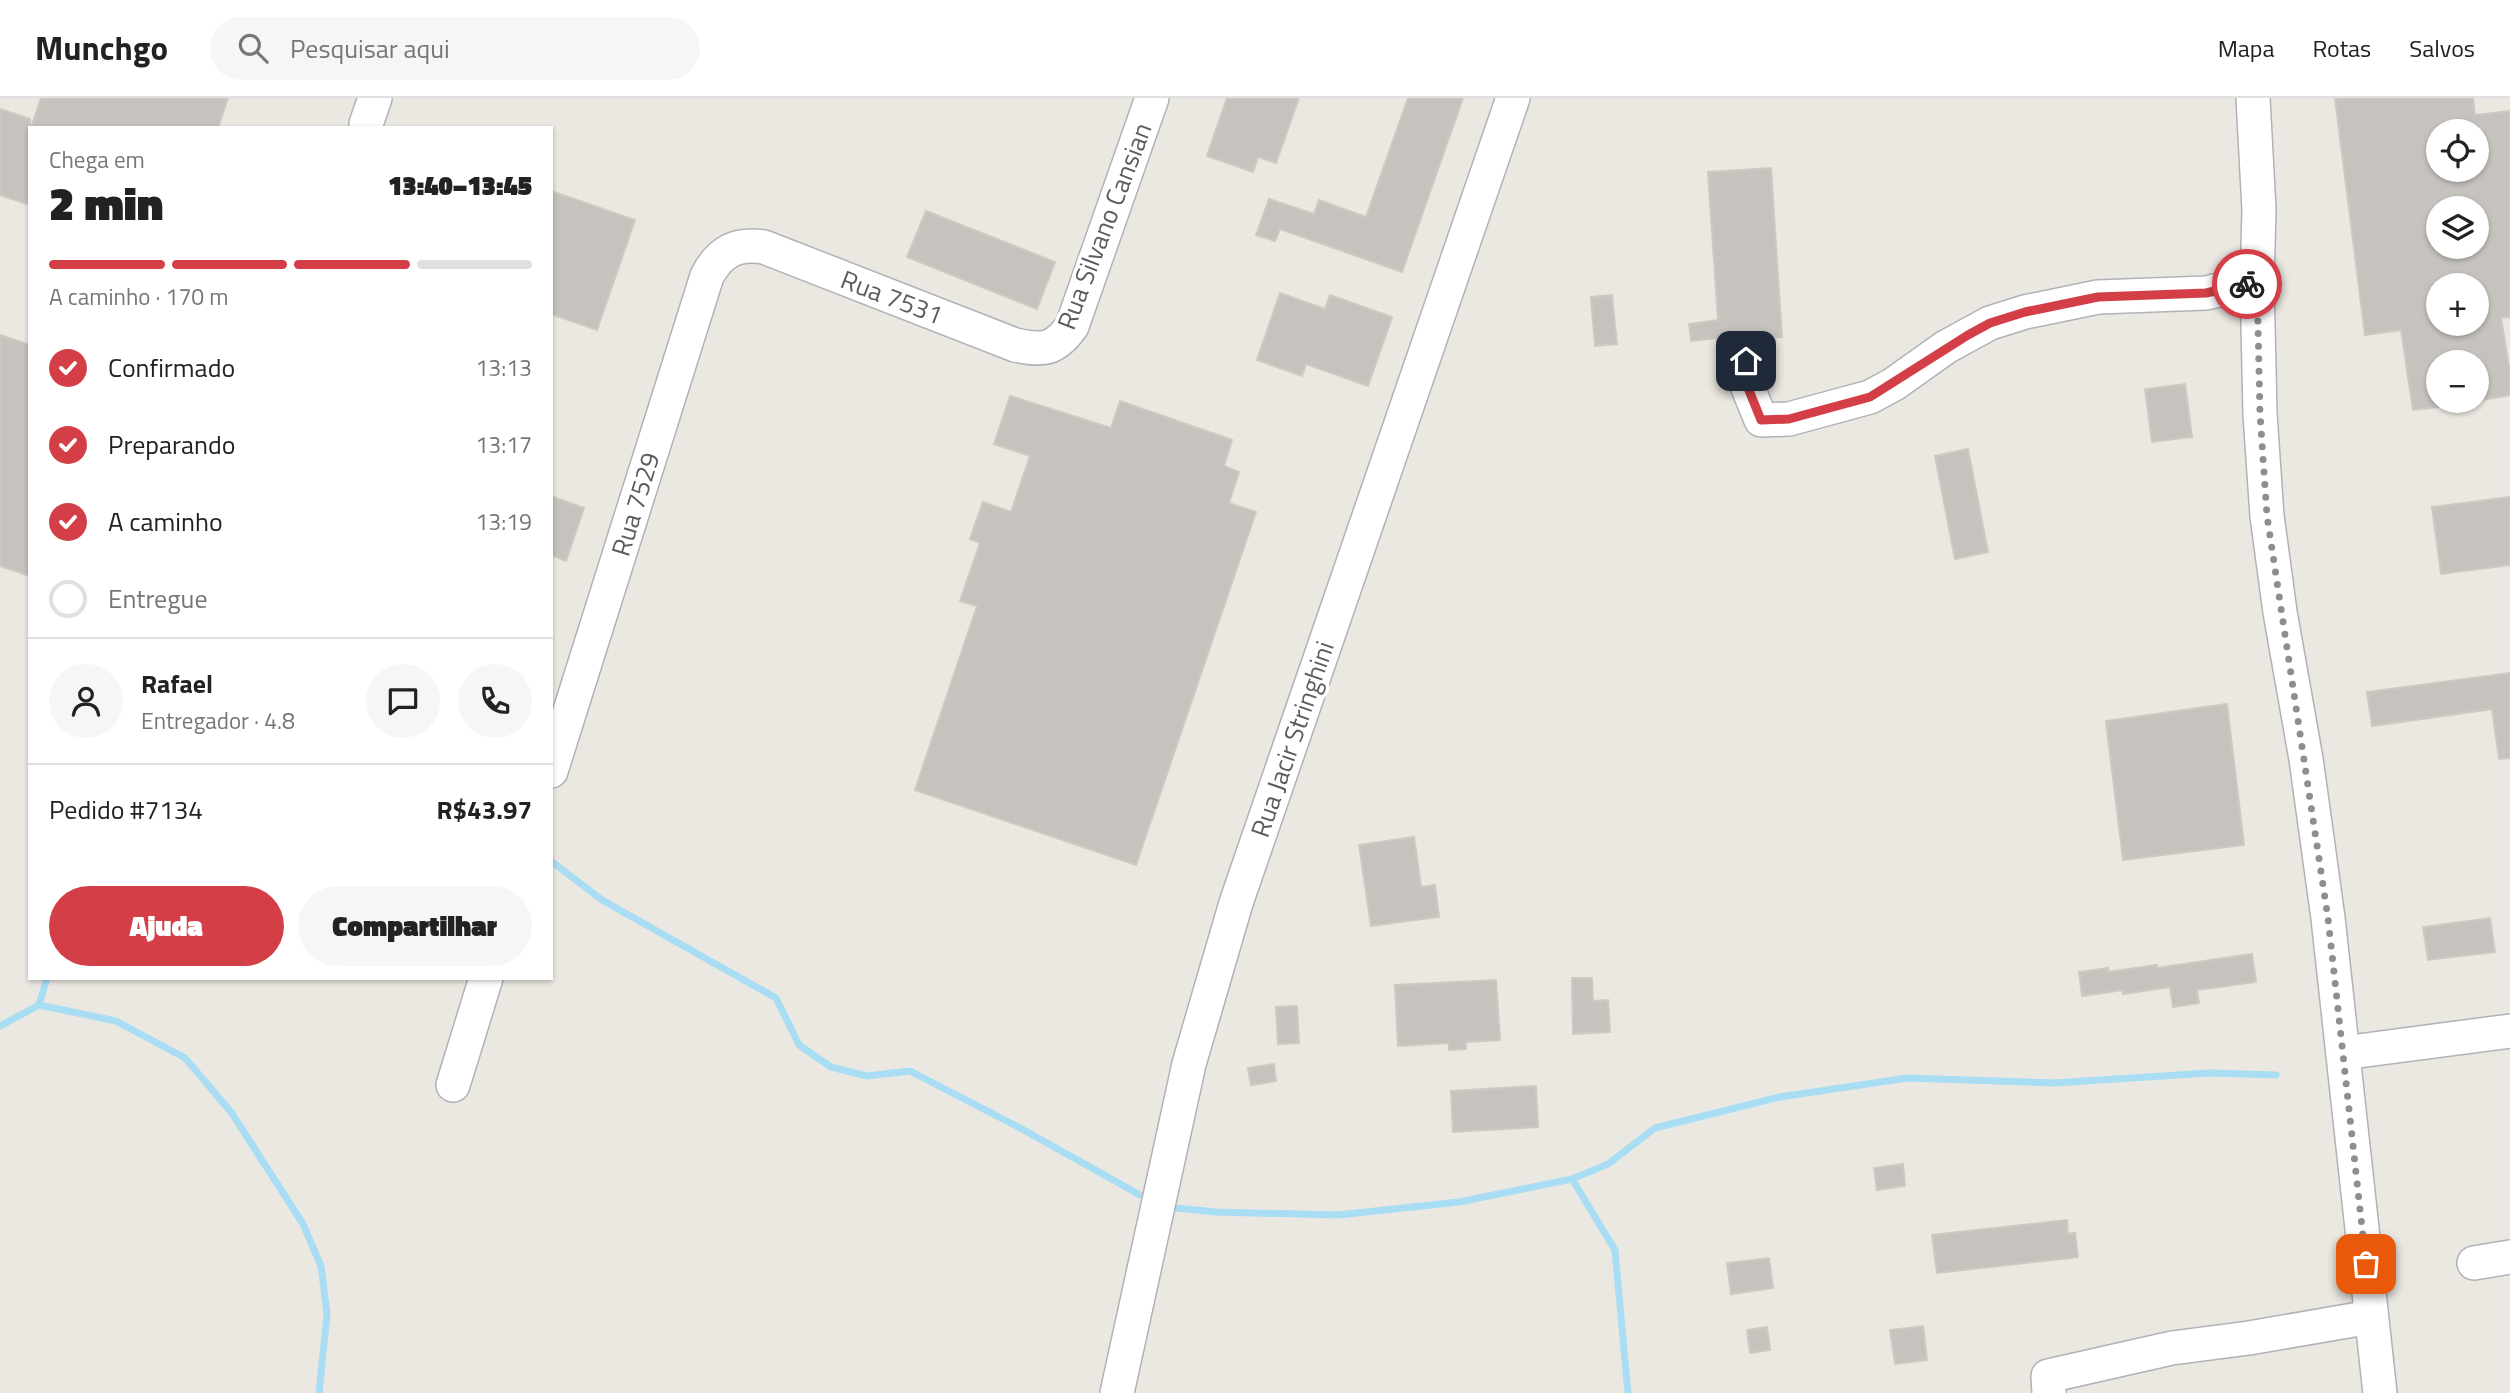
<!DOCTYPE html>
<html lang="pt">
<head>
<meta charset="utf-8">
<style>
	:root { --surface:#fff; --page:#f6f6f6; --text:#222; --muted:#767676; --line:#e0e0e0; --accent:#d43f47 }
	body { margin:0; font-family:"Titillium Web",sans-serif; background:var(--page); color:var(--text); height:100vh; display:flex; flex-direction:column; font-size:26px; white-space:nowrap }
	* { box-sizing:border-box; margin:0 }
	p { font-size:23px; color:var(--muted) }
	.icon { flex:none; width:38px; height:38px; fill:none; stroke:currentColor; stroke-width:2; stroke-linecap:round; stroke-linejoin:round }
	.map { position:relative; flex:1; overflow:hidden }
	.panel { position:absolute; left:28px; top:28px; width:525px; height:854px; display:flex; flex-direction:column; background:var(--surface); border-radius:0px; box-shadow:0 2px 5px #0004 }
	.panel>* { flex:none }
	.tools { position:absolute; left:2426px; top:21px; display:grid; gap:14px }
	.tools a { display:grid; place-items:center; width:63px; height:63px; border-radius:50%; background:var(--surface); box-shadow:0 2px 5px #0004; font-size:35px }
	.pin { position:absolute; display:grid; place-items:center; width:60px; height:60px; color:#fff; margin:-30px; border-radius:14px; box-shadow:0 4px 10px #0006 }
	.courier { position:absolute; display:grid; place-items:center; width:70px; height:70px; margin:-35px; border:5px solid #d43f47; border-radius:50%; background:#fff; color:#222; box-shadow:0 2px 9px #0007 }
	.head em { font-style:normal; font-weight:800 }
	.head div { display:flex; flex-direction:column-reverse }
	.head { display:flex; align-items:center; justify-content:space-between; height:119px; padding:0 21px }
	h1 { font-size:46px; font-weight:800; line-height:52px }
	.bar { display:grid; grid-template-columns:repeat(4,1fr); gap:10px 7px; align-content:center; height:84px; padding:0 21px }
	.bar i { height:9px; border-radius:5px; background:var(--line) }
	.bar .on { background:var(--accent) }
	.bar p { grid-column:span 4 }
	.line { display:flex; align-items:center; gap:18px; padding:0 21px; border-top:2px solid var(--line) }
	.line div { flex:1 }
	.round { display:grid; place-items:center; flex:none; width:74px; height:74px; border-radius:37px; background:var(--page) }
	ol { padding:0 21px; list-style:none }
	li { display:flex; align-items:center; gap:21px; height:77px }
	li p { margin-inline-start:auto }
	li .icon { padding:7px; border-radius:50%; background:var(--accent); color:#fff; stroke-width:4 }
	li:last-child { color:var(--muted) }
	li i { width:38px; height:38px; border:4px solid var(--line); border-radius:50% }
	.button { display:flex; gap:14px; margin-top:auto; padding:14px 21px }
	.button a { flex:1; height:80px; border-radius:42px; background:var(--accent); color:#fff; font-size:28px; font-weight:800; line-height:80px; text-align:center }
	.button a+a { background:var(--page); color:var(--text) }
	header { display:flex; align-items:center; gap:42px; box-sizing:border-box; height:98px; padding:0 35px; background:var(--surface); border-bottom:2px solid var(--line) }
	header strong { font-size:33px }
	nav { display:flex; gap:38px; margin-inline-start:auto; font-size:24px }
	.search { width:490px; height:63px; background:var(--page); display:flex; align-items:center; gap:18px; box-sizing:border-box; padding:0 24px; border-radius:38px; color:var(--muted); font-size:26px }
	.map>svg:first-child { display:block }
	.lines { fill:none; stroke-linecap:round; stroke-linejoin:round }
	.stream { stroke:#a8ddf4; stroke-width:7 }
	.building { fill:#c6c3be; stroke:#cfc9c1; stroke-width:2; fill-rule:evenodd }
	.minor-casing { stroke:#afb3b6; stroke-width:36 }
	.minor { stroke:#fff; stroke-width:33 }
	.done { stroke:#8d8e8e; stroke-width:7; stroke-dasharray:0 12.6 }
	.route { stroke:#d43f47; stroke-width:9 }
	.labels { text-anchor:middle; dominant-baseline:central; stroke-width:7; stroke-linejoin:round; paint-order:stroke }
	.street-label { font-size:26px; fill:#5a5e61; stroke:#fff }
</style>
</head>
<body>
<header>
<strong>Munchgo</strong>
<div class="search"><svg class="icon" aria-label="search" viewBox="0 0 24 24"><circle cx="10" cy="10" r="6"/><path d="M15 15l6 6"/></svg>Pesquisar aqui</div>
<nav><a>Mapa</a><a>Rotas</a><a>Salvos</a></nav>
</header>
<div class="map">
<svg width="2510" height="1295" viewBox="0 0 2510 1295">
	<rect width="100%" height="100%" fill="#ebe8e2"/>
	<g class="lines">
		<g class="stream">
			<path d="M551,763L602,802L776,900L799,947L831,969L867,978L910,973L1022,1031L1140,1097"/>
			<path d="M39,907L47,880"/>
			<path d="M0,928L39,907L116,923L185,960L231,1014L303,1126L321,1168L327,1216L319,1295"/>
			<path d="M1572,1081L1615,1152L1628,1295"/>
			<path d="M1176,1110L1216,1114L1338,1117L1459,1104L1572,1081L1608,1066L1655,1030L1780,999L1907,980L2054,985L2209,975L2276,977"/>
		</g>
	</g>
	<g class="building">
		<path d="M41,0H228L218,30H31Z"/>
		<path d="M1227,0H1299L1276,65L1258,59L1253,74L1207,58Z"/>
		<path d="M1408,0H1463L1402,174L1280,131L1275,143L1256,137L1269,101L1314,116L1319,102L1366,119Z"/>
		<path d="M2335,0H2473L2475,17L2510,13V219L2501,220L2510,275V297L2476,303V264H2438V309L2413,312L2401,232L2365,237ZM2438,33H2476V72H2438ZM2438,110H2476V149H2438ZM2438,187H2476V226H2438Z"/>
		<path d="M0,11L30,21V107L0,97Z"/>
		<path d="M1771,70L1782,239L1719,243V240L1691,243L1689,226L1718,222L1708,74Z"/>
		<path d="M551,93L635,122L597,232L551,216Z"/>
		<path d="M926,113L1055,164L1037,211L907,159Z"/>
		<path d="M1280,195L1325,211L1330,197L1392,219L1368,288L1306,266L1302,278L1257,262Z"/>
		<path d="M1612,197L1617,246L1595,248L1591,199Z"/>
		<path d="M0,237L30,247V478L0,468Z"/>
		<path d="M2185,286L2192,339L2152,344L2145,291Z"/>
		<path d="M1010,298L1111,330L1120,303L1232,342L1224,368L1239,374L1229,405L1256,414L1136,767L915,692L977,508L960,503L980,445L970,441L983,404L1011,414L1030,358L994,346Z"/>
		<path d="M1968,351L1988,454L1955,461L1935,358Z"/>
		<path d="M551,398L584,410L566,463L551,457Z"/>
		<path d="M2510,399V467L2441,476L2432,409Z"/>
		<path d="M2510,575V660L2499,661L2492,611L2372,628L2367,594Z"/>
		<path d="M2227,606L2244,747L2123,762L2106,623Z"/>
		<path d="M1414,739L1421,789L1435,787L1439,819L1371,828L1359,747Z"/>
		<path d="M2490,820L2495,854L2428,862L2423,829Z"/>
		<path d="M2252,856L2256,884L2197,892L2199,905L2173,909L2170,889L2123,896V892L2082,898L2079,874L2108,870V874L2157,867V870Z"/>
		<path d="M1572,880H1592L1593,903L1608,902L1610,934L1573,936Z"/>
		<path d="M1496,882L1500,942L1466,944V951L1449,952V945L1398,948L1395,887Z"/>
		<path d="M1297,908L1299,945L1278,946L1276,909Z"/>
		<path d="M1274,966L1276,983L1251,987L1248,970Z"/>
		<path d="M1536,988L1538,1029L1453,1034L1451,993Z"/>
		<path d="M1903,1066L1905,1088L1877,1092L1874,1070Z"/>
		<path d="M2067,1122L2068,1136L2075,1135L2078,1159L1937,1175L1932,1137Z"/>
		<path d="M1769,1160L1773,1190L1731,1196L1727,1165Z"/>
		<path d="M1923,1228L1927,1262L1895,1266L1890,1232Z"/>
		<path d="M1767,1229L1770,1252L1750,1255L1747,1232Z"/>
	</g>
	<g class="lines">
		<g class="minor-casing">
			<g id="minor">
				<path d="M2253,0L2259,112L2257,183L2260,316L2267,418L2280,514L2306,661L2328,820L2380,1295"/>
				<path d="M366,26L375,0"/>
				<path d="M1746,263L1748,290L1761,322L1789,321L1870,299L1894,286L1946,249L1990,225L2025,214L2098,199L2206,195L2257,183"/>
				<path d="M551,673L707,178C720,153 737,145 764,149L1015,247C1043,253 1055,252 1072,228L1152,0"/>
				<path d="M2343,955L2510,933"/>
				<path d="M453,987L486,880"/>
				<path d="M2474,1165L2510,1159"/>
				<path d="M1117,1295L1189,966L1236,805L1513,0"/>
				<path d="M2049,1295L2048,1278L2172,1250L2249,1240L2371,1219"/>
			</g>
		</g>
		<use href="#minor" class="minor"/>
	</g>
	<g class="lines">
		<path class="done" d="M2247,186L2257,183L2260,316L2267,418L2328,820L2366,1166"/>
		<path class="route" d="M1746,263L1748,290L1761,322L1789,321L1870,299L1968,237L1990,225L2025,214L2098,199L2206,195L2247,186"/>
	</g>
	<g class="labels">
		<g class="street-label">
			<text transform="translate(1104 128) rotate(-69)">Rua Silvano Cansian</text>
			<text transform="translate(892 199) rotate(21)">Rua 7531</text>
			<text transform="translate(635 406) rotate(-73)">Rua 7529</text>
			<text transform="translate(1292 641) rotate(-71)">Rua Jacir Stringhini</text>
		</g>
	</g>
</svg>
<div class="tools">
<a><svg class="icon" aria-label="locate" viewBox="0 0 24 24"><circle cx="12" cy="12" r="6"/><path d="M12 2v4M12 18v4M2 12h4M18 12h4"/></svg></a>
<a><svg class="icon" aria-label="layers" viewBox="0 0 24 24"><path d="M12 4l9 5-9 5-9-5zM3 14l9 5 9-5"/></svg></a>
<a>+</a>
<a>−</a>
</div>
<div class="pin" style="left:2366px;top:1166px;background:#ea580c"><svg class="icon" aria-label="bag" viewBox="0 0 24 24"><path d="M5 8h14l-1 12H6zM9 8a3 3 0 0 1 6 0"/></svg></div>
<div class="pin" style="left:1746px;top:263px;background:#1f2937"><svg class="icon" aria-label="home" viewBox="0 0 24 24"><path d="M3 11l9-7 9 7M6 9v11h12V9"/></svg></div>
<div class="courier" style="left:2247px;top:186px"><svg class="icon" aria-label="bike" viewBox="0 0 24 24"><circle cx="6" cy="16" r="4"/><circle cx="18" cy="16" r="4"/><path d="M6 16l4-8h5l3 8M10 8l3 8H6M13 5h3"/></svg></div>
<section class="panel">
<div class="head"><div><h1>2 min</h1><p>Chega em</p></div><em>13:40–13:45</em></div>
<div class="bar"><i class="on"></i><i class="on"></i><i class="on"></i><i></i><p>A caminho · 170 m</p></div>
<ol>
<li><svg class="icon" aria-label="check" viewBox="0 0 24 24"><path d="M5 12l5 5 9-10"/></svg>Confirmado<p>13:13</p></li>
<li><svg class="icon" aria-label="check" viewBox="0 0 24 24"><path d="M5 12l5 5 9-10"/></svg>Preparando<p>13:17</p></li>
<li><svg class="icon" aria-label="check" viewBox="0 0 24 24"><path d="M5 12l5 5 9-10"/></svg>A caminho<p>13:19</p></li>
<li><i></i>Entregue</li>
</ol>
<div class="line" style="height:126px"><a class="round"><svg class="icon" aria-label="person" viewBox="0 0 24 24"><circle cx="12" cy="8" r="4"/><path d="M4 21q1-7 8-7t8 7"/></svg></a><div><b>Rafael</b><p>Entregador · 4.8</p></div><a class="round"><svg class="icon" aria-label="chat" viewBox="0 0 24 24"><path d="M4 5h16v11H9l-5 4z"/></svg></a><a class="round"><svg class="icon" aria-label="phone" viewBox="0 0 24 24"><path d="M5 4h4l2 5-3 2q2 4 5 5l2-3 5 2v4C11 20 4 13 5 4z"/></svg></a></div>
<div class="line" style="height:91px"><div>Pedido #7134</div><b>R$43.97</b></div>
<div class="button"><a>Ajuda</a><a>Compartilhar</a></div>
</section>
</div>
</body>
</html>
